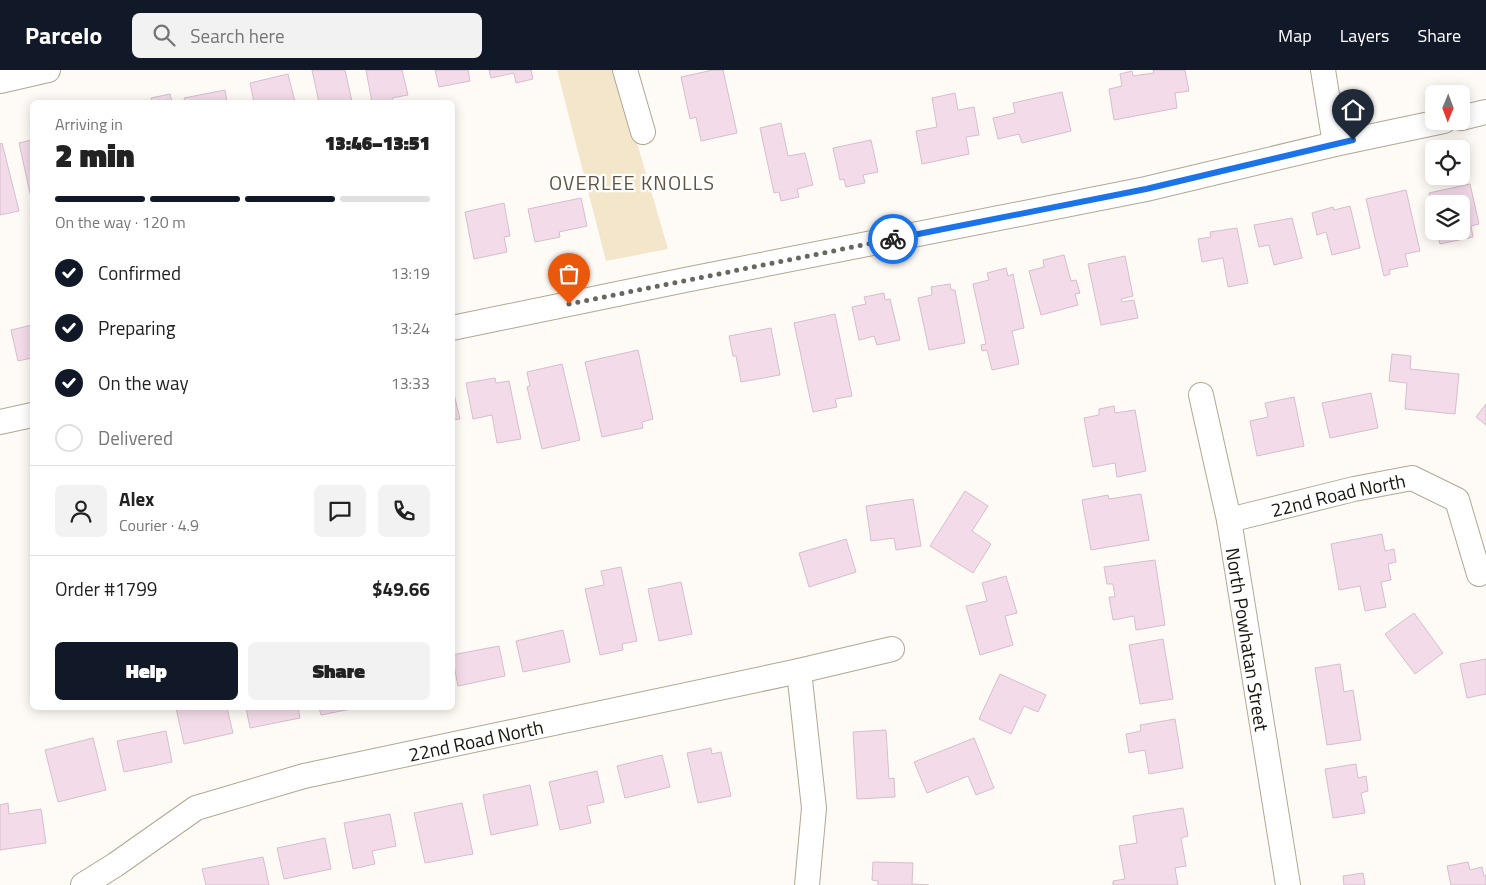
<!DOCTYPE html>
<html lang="en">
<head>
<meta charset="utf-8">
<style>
	:root { --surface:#fff; --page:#f2f2f2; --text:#222; --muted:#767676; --line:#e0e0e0; --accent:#111827 }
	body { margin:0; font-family:"Titillium Web",sans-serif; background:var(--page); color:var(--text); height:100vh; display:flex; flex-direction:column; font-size:19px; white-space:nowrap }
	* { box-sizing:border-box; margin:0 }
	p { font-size:16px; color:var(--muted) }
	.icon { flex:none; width:28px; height:28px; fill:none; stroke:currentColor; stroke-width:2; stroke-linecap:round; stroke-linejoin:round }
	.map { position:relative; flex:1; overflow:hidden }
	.side { position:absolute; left:30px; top:30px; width:425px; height:610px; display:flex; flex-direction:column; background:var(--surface); border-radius:8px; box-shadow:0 2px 12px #0003 }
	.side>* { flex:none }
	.needle { width:32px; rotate:181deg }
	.fabs { position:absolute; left:1425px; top:15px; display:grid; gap:10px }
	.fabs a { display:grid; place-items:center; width:45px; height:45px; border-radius:8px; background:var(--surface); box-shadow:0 2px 12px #0003; font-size:25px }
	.pin { position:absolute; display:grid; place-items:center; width:42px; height:42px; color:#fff; margin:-51px -21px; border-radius:50% 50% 50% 0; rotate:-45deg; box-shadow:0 0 5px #0007 }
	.pin .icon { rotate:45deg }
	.courier { position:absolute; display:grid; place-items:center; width:50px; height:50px; margin:-25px; border:4px solid #1a73e8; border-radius:50%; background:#fff; color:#222; box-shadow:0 1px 6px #0007 }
	.head em { font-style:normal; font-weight:800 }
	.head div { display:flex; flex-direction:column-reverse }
	.head { display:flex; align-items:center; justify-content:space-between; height:85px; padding:0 25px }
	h1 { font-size:32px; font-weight:800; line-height:38px }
	.bar { display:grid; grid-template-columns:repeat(4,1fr); gap:8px 5px; align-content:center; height:60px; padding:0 25px }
	.bar i { height:6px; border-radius:4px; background:var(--line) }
	.bar .on { background:var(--accent) }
	.bar p { grid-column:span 4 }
	.line { display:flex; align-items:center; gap:12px; padding:0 25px; border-top:1px solid var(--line) }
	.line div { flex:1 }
	.round { display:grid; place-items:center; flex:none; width:52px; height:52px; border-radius:8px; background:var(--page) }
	ol { padding:0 25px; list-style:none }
	li { display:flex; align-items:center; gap:15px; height:55px }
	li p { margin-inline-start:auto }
	li .icon { padding:5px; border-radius:50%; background:var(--accent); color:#fff; stroke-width:4 }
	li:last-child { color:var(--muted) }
	li i { width:28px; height:28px; border:2px solid var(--line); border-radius:50% }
	.primary-button { display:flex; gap:10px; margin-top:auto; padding:10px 25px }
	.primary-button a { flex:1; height:58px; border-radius:8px; background:var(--accent); color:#fff; font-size:20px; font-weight:800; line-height:58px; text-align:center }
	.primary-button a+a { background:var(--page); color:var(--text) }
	header { display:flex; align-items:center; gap:30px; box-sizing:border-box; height:70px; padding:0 25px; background:var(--accent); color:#fff }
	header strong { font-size:24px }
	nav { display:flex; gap:28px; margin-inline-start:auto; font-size:18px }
	.search { width:350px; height:45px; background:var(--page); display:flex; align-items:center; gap:12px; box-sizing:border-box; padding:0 18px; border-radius:8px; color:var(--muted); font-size:19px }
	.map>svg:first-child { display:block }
	.green { fill:#f4e6ca }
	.building { fill:#f4dbe9; stroke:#d6becb }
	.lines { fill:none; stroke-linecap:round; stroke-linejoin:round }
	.minor-casing { stroke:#b2a792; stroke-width:26 }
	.minor { stroke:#fff; stroke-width:24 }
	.done { stroke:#68665f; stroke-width:5; stroke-dasharray:0 9 }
	.route { stroke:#1a73e8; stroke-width:6 }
	.labels { text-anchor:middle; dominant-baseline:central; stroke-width:4.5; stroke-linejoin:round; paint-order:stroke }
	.street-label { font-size:19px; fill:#18150d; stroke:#fff }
	.neighbourhood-label { font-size:20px; letter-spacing:1px; fill:#5e5441; stroke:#fff }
</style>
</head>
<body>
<header>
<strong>Parcelo</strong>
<div class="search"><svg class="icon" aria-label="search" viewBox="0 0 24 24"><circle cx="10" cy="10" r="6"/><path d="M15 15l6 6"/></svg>Search here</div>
<nav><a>Map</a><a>Layers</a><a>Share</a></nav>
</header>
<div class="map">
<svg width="1486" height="815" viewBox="0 0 1486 815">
	<rect width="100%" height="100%" fill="#fefbf7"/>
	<path class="green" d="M557,0H616L668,179L606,191Z"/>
	<g class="building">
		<path d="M312,0H345L352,32H319Z"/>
		<path d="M366,0H402L408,25L392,28L393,32H372Z"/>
		<path d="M435,0H468L470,11L439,17Z"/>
		<path d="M489,0H531L533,9L516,13L514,3L491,8Z"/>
		<path d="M713,0H723L737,63L701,71L696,47L690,49L681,7Z"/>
		<path d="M1153,0H1185L1189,21L1175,23L1177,38L1114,50L1109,19L1122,16L1120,4L1132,1L1133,6L1154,3Z"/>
		<path d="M288,4L295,32H263L262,31L254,32L250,13Z"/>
		<path d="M225,20L227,32H185L184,28Z"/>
		<path d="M1062,22L1071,61L1022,73L1019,64L998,69L993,48L1015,43L1013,33Z"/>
		<path d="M955,23L958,40L974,37L979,65L966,67L969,84L922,94L916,61L937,57L932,28Z"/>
		<path d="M170,24L172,32H152L151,28Z"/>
		<path d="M781,53L788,86L805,83L813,115L797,119L799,127L781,131L779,122L774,123L760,58Z"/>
		<path d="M32,70V132L19,73Z"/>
		<path d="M871,70L878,102L863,105L865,113L846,117L844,109L840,110L833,78Z"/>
		<path d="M2,73L19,141L0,145V74Z"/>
		<path d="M1470,114L1479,154L1471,156L1473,167L1440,174L1437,161H1461V134H1434V145L1429,123Z"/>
		<path d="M1406,120L1420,181L1405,184L1408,196L1389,200L1390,204L1384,206L1366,129Z"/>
		<path d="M581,128L587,156L559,162L560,167L535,172L528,139Z"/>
		<path d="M504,133L510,166L504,167L507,182L474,189L465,142Z"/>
		<path d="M1350,136L1360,178L1332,185L1326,162L1317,165L1312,143L1333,137L1334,140Z"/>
		<path d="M1292,148L1302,188L1274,195L1269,175L1259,177L1254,155Z"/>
		<path d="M1237,158L1248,213L1228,217L1223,188L1202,192L1198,169L1211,167L1210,162Z"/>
		<path d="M1064,185L1071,211L1076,210L1080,223L1075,224L1078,235L1041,245L1029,201L1044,197L1043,190Z"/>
		<path d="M1125,186L1133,226L1121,229L1122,232L1134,230L1138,248L1101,255L1088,194Z"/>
		<path d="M1006,198L1008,206L1013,204L1024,258L1012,261L1019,294L992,300L987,280L982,281L981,275L986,274L973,214L989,210L987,203Z"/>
		<path d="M950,214L951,220H955L965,273L929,280L918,228L932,225L931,217Z"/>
		<path d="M884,223L885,230L890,229L900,270L877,275L874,266L859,270L852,237L866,234L864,227Z"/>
		<path d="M835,244L852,326L835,329L837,337L813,342L794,253Z"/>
		<path d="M32,255V288L18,291L11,260Z"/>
		<path d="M771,258L780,305L741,312L736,286H733L729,266Z"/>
		<path d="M638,280L653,349L642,352L643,358L602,367L585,292Z"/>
		<path d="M1392,284L1411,286L1410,299L1459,304L1455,344L1405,339L1407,313L1389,311Z"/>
		<path d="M562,294L580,370L542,379L527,317L530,316L527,302Z"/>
		<path d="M495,308L496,313L509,311L521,369L497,373L492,345L473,349L466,313Z"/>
		<path d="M1371,323L1378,358L1330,368L1322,333Z"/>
		<path d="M454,324L460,349L452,350V325Z"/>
		<path d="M1294,327L1304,376L1257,386L1250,351L1268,347L1265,333Z"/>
		<path d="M1486,334V355L1476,347Z"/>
		<path d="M1114,336L1115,343L1135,340L1146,401L1117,407L1115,393L1093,397L1084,348L1099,345V339Z"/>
		<path d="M965,421L988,436L972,461L991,474L973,503L930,476Z"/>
		<path d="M1141,424L1149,470L1091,480L1082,430L1108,425L1109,429Z"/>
		<path d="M913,429L921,476L896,480L894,468L871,471L866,436Z"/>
		<path d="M1382,464L1385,481L1394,479L1396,492L1388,494L1391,510L1381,512L1386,537L1365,541L1360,516L1339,520L1331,474Z"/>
		<path d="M846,469L856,502L809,517L799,483Z"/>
		<path d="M1155,490L1165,555L1136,560L1134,546L1113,550L1109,527H1115L1113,514H1107L1104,497Z"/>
		<path d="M621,497L637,571L622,574L623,580L600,585L585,519L604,515L601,501Z"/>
		<path d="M1006,506L1017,543L1005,546L1013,575L980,585L966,536L987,531L982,513Z"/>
		<path d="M681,512L692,564L659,571L648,519Z"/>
		<path d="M1414,543L1443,583L1415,604L1385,564Z"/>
		<path d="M563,560L570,592L523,602L516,571Z"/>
		<path d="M1163,569L1173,629L1140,634L1129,575Z"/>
		<path d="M499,576L505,606L458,616L452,585Z"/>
		<path d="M1486,589V624L1467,628L1460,594Z"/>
		<path d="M1340,594L1344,622L1353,620L1361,670L1327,675L1315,598Z"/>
		<path d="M1000,604L1046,625L1038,642L1024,636L1011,664L979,649Z"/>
		<path d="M176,638H227L233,663L184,674Z"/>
		<path d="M246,638H298L300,648L250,658Z"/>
		<path d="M319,638H356L321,645Z"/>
		<path d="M1175,649L1183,698L1149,704L1145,680L1129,683L1126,664L1141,661L1140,655Z"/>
		<path d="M886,660L889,709L894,708L895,727L857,729L853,662Z"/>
		<path d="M166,661L172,692L124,702L117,671Z"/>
		<path d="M93,668L106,720L58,732L45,680Z"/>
		<path d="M974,668L994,718L976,725L968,706L927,723L914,692Z"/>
		<path d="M711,678L712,684L721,682L731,726L698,733L687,683Z"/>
		<path d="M662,685L670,717L625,728L617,696Z"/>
		<path d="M1356,694L1358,708L1366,706L1368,721L1361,723L1365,743L1333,748L1325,699Z"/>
		<path d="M597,701L604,732L587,736L591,753L560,760L549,712Z"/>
		<path d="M530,715L538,755L491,765L483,725Z"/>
		<path d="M8,733L9,744L41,739L46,773L0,780V735Z"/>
		<path d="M462,733L473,784L425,793L414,743Z"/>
		<path d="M1183,738L1188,766L1181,768L1186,796L1175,798L1178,815H1113V811L1125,809L1119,776L1137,773L1133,746Z"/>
		<path d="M390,744L396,776L372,781L375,794L353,799L344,753Z"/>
		<path d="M325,768L331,799L284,809L277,778Z"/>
		<path d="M263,787L269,815H206L202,799Z"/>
		<path d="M873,792L913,793L912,814L929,815H878V811L872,810Z"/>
		<path d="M1468,792L1470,800L1482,797L1484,806L1486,805V815H1451L1447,796Z"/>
		<path d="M1363,803L1365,815H1344L1343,806Z"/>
	</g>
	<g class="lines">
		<g class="minor-casing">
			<g id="minor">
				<path d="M625,0L643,62"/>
				<path d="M1323,0L1335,74"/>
				<path d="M0,11L48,0"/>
				<path d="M1461,48L1486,42"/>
				<path d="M452,258L685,210L1146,119L1335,74L1444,51"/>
				<path id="s1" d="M1201,325L1229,450L1288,815"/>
				<path d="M0,352L32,345"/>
				<path id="s2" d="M1229,450L1354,419L1412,408L1457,430L1479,504"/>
				<path d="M799,601L814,738L807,815"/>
				<path id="s3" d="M83,815L115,795L196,738L304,706L799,601L892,579"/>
			</g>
		</g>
		<use href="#minor" class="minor"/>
	</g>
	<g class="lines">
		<path class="done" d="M569,234L893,169"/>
		<path class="route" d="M893,169L1146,119L1353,70"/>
	</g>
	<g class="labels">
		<g class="street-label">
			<text stroke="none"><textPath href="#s2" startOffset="112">22nd Road North</textPath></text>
			<text stroke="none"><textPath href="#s1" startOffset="249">North Powhatan Street</textPath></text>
			<text stroke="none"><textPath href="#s3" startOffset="425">22nd Road North</textPath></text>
		</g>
		<g class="neighbourhood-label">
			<text x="632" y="112">OVERLEE KNOLLS</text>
		</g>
	</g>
</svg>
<div class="fabs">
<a><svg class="needle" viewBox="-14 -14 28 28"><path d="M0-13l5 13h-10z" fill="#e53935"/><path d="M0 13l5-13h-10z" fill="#767676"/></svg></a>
<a><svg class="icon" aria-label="locate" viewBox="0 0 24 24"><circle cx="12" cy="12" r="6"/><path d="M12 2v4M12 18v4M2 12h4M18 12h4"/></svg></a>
<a><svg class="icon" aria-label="layers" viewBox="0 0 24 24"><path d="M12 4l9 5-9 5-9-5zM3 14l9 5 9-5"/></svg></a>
</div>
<div class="pin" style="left:569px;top:234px;background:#ea580c"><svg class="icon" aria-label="bag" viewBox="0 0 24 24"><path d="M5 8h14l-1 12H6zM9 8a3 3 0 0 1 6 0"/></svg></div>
<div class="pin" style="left:1353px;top:70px;background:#1f2937"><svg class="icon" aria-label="home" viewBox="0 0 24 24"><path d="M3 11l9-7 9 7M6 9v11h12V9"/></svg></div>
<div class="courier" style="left:893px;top:169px"><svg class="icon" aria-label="bike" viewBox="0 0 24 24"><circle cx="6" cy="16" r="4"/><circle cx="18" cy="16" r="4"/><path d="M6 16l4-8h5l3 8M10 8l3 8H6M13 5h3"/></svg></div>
<section class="side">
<div class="head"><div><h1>2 min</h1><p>Arriving in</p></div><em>13:46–13:51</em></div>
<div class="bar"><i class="on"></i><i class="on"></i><i class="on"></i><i></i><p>On the way · 120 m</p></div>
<ol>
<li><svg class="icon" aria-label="check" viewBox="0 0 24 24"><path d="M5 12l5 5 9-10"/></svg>Confirmed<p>13:19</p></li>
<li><svg class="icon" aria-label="check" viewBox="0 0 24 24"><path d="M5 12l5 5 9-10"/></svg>Preparing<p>13:24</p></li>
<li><svg class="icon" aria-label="check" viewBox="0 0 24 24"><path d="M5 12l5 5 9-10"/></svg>On the way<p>13:33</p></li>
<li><i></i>Delivered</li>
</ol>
<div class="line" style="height:90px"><a class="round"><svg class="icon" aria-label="person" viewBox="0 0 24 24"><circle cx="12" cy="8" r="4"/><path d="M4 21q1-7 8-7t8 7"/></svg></a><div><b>Alex</b><p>Courier · 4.9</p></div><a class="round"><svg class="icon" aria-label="chat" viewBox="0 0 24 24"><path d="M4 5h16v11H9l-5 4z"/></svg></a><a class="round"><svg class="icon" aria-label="phone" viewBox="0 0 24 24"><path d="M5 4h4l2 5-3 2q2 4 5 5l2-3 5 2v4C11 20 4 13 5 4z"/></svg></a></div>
<div class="line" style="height:65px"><div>Order #1799</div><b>$49.66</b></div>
<div class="primary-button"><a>Help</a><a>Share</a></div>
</section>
</div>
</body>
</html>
